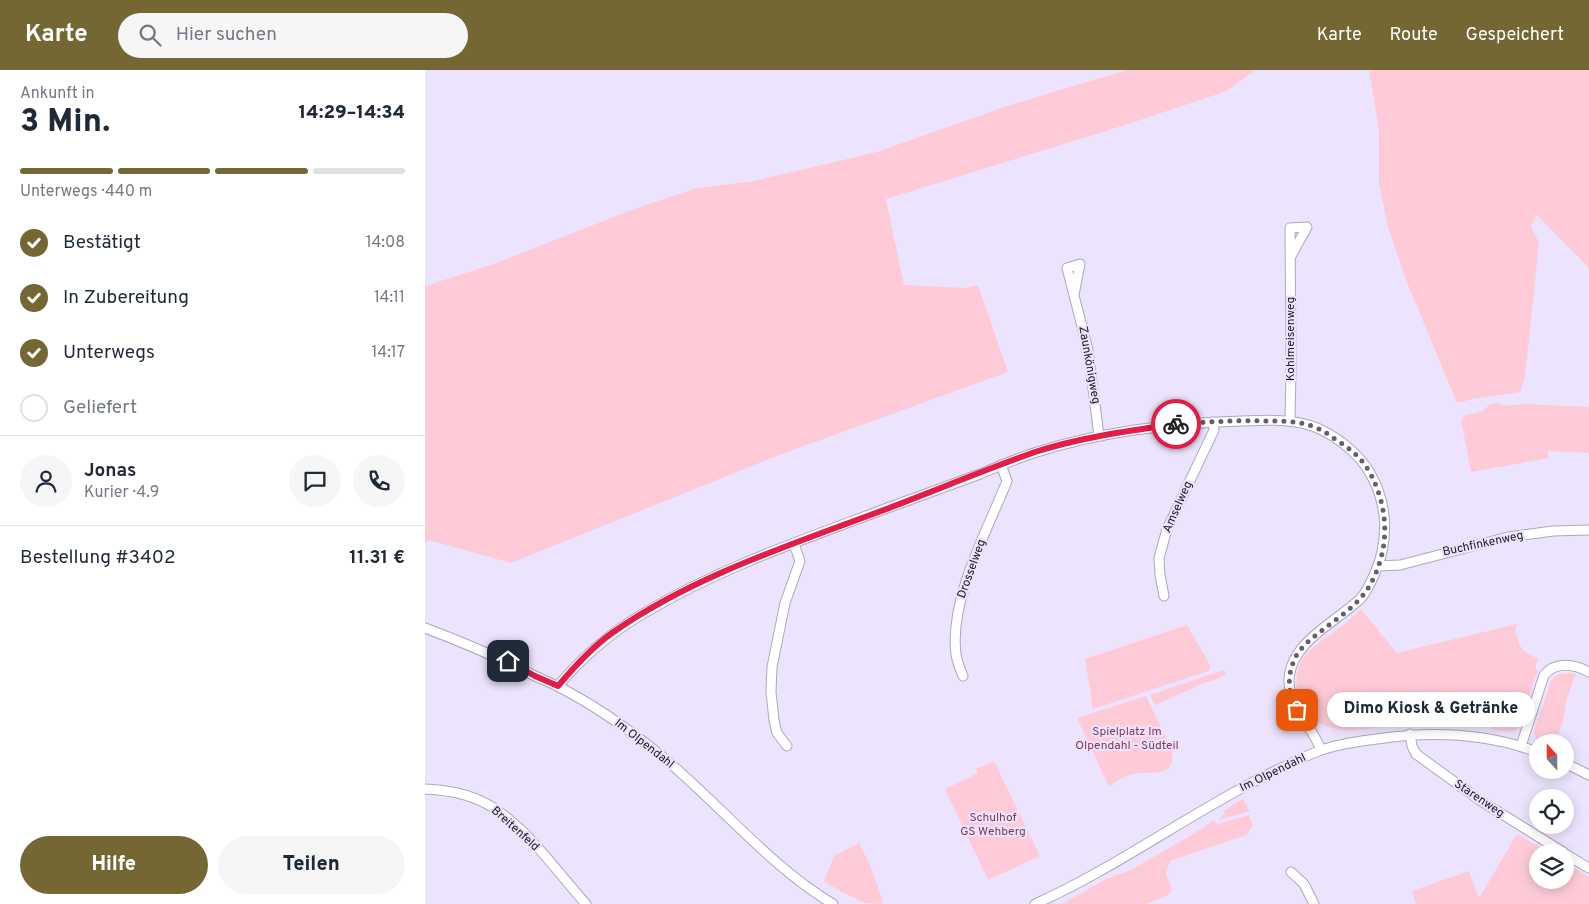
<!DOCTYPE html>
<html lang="de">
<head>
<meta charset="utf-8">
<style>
	:root { --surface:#fff; --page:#f6f6f7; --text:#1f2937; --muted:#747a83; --line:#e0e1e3; --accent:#756734 }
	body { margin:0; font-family:Overpass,sans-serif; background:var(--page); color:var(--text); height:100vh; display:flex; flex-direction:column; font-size:19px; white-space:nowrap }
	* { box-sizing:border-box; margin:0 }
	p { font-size:16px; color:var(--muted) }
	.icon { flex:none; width:28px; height:28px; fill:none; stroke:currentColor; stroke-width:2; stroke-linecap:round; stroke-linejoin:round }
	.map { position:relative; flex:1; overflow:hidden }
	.side { display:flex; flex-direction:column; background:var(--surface); width:425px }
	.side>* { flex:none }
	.needle { width:32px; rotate:339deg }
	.buttons { position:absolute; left:1104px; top:664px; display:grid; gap:10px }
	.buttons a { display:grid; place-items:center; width:45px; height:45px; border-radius:50%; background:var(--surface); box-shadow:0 2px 12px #0003; font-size:25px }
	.pin { position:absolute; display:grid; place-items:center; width:42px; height:42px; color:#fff; margin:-21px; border-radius:10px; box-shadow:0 2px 8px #0006 }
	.courier { position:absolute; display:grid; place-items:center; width:50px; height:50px; margin:-25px; border:4px solid #e11d48; border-radius:50%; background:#fff; color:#222; box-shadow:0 1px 6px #0007 }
	.bubble { position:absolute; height:35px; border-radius:18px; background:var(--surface); box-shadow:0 2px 12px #0003; font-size:16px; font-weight:800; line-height:35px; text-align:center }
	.headline em { font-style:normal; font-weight:800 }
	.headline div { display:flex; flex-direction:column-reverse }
	.headline { display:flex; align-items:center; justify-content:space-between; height:85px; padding:0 20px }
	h1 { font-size:32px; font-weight:800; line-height:38px }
	.bar { display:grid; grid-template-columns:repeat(4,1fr); gap:8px 5px; align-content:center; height:60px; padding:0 20px }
	.bar i { height:6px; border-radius:4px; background:var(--line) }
	.bar .active { background:var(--accent) }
	.bar p { grid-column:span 4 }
	.line { display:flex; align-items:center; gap:12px; padding:0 20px; border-top:1px solid var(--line) }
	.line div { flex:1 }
	.round { display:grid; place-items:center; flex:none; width:52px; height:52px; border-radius:26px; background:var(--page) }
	ol { padding:0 20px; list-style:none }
	li { display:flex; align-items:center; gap:15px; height:55px }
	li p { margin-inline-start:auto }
	li .icon { padding:5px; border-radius:50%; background:var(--accent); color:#fff; stroke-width:4 }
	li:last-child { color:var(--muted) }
	li i { width:28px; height:28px; border:2px solid var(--line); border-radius:50% }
	.primary-button { display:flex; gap:10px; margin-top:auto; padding:10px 20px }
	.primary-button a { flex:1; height:58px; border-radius:30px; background:var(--accent); color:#fff; font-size:20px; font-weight:800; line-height:58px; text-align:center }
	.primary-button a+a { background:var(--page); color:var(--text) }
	header { display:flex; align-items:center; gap:30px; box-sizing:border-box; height:70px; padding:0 25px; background:var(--accent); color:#fff }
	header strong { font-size:24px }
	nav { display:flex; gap:28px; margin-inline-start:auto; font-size:18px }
	.search { width:350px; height:45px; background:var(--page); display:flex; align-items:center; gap:12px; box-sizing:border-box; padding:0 18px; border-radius:28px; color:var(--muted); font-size:19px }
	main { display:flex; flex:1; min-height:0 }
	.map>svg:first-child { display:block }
	.green { fill:#fecad8 }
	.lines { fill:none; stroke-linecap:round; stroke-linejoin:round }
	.minor-casing { stroke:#ada6bf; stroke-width:11 }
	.minor { stroke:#fff; stroke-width:9 }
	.done { stroke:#645f6e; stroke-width:5; stroke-dasharray:0 9 }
	.route { stroke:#e11d48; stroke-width:6 }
	.labels { text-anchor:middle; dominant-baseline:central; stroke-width:4.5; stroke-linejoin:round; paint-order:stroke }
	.street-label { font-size:12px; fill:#1b1821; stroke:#ece4fe }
	.park-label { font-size:12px; fill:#853953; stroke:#ece4fe }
</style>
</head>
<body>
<header>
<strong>Karte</strong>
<div class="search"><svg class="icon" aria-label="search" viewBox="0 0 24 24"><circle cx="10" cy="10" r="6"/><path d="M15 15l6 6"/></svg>Hier suchen</div>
<nav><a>Karte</a><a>Route</a><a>Gespeichert</a></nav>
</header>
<main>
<section class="side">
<div class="headline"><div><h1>3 Min.</h1><p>Ankunft in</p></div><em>14:29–14:34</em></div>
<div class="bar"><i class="active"></i><i class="active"></i><i class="active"></i><i></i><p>Unterwegs · 440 m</p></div>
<ol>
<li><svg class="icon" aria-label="check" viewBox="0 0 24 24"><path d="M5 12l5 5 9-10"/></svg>Bestätigt<p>14:08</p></li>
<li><svg class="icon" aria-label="check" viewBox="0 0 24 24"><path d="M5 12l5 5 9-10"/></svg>In Zubereitung<p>14:11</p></li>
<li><svg class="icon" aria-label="check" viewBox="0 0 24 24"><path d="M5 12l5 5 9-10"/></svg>Unterwegs<p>14:17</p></li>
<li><i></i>Geliefert</li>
</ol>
<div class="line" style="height:90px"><a class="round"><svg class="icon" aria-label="person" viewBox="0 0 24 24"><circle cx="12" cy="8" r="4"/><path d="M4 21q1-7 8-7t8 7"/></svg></a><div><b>Jonas</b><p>Kurier · 4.9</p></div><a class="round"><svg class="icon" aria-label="chat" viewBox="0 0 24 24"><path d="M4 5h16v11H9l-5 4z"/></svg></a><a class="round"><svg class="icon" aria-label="phone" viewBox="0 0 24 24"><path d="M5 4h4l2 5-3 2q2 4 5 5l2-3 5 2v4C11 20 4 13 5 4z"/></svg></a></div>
<div class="line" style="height:65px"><div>Bestellung #3402</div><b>11.31 €</b></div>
<div class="primary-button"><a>Hilfe</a><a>Teilen</a></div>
</section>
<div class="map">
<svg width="1164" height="834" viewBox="0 0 1164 834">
	<rect width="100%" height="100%" fill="#ece4fe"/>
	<g class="green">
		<path d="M702,0H831L799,22L697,56L461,129L479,215L540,218L553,215L583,302L354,385L86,493L4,470L0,473V216L69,194L209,139L272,118L329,111L452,82L582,36Z"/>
		<path d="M944,0H1164V198L1112,145L1106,156L1114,173L1100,307L1095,322L1048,329L1032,333L981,210L963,157L954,114V61Z"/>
		<path d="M1074,333L1077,336L1099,334L1164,337V383L1122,381L1124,388L1046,402L1036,349L1038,348V346L1055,342L1066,334Z"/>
		<path d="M936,539L972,583L1092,554L1090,561L1094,572L1093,573L1099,581L1113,589L1110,599L1113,600L1092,659C1085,664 1075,660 1067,659V653L1058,652L1057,657C1028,653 1001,652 973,654C953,656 932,663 912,659C878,653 859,614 880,586C886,578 895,572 903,566C915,558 926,549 936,539Z"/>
		<path d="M762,555L785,595V599L783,601L668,639L660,589Z"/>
		<path d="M799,600L801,605L785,612L784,611L730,635L725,625Z"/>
		<path d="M1144,603L1151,604L1142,628L1139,648L1131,672C1122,673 1109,674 1109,662L1126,611L1132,605Z"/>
		<path d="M721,626L747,681C751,710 725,700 708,704C699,706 691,711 684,717L652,648Z"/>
		<path d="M569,691L615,786L563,810L520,719L553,703L551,699Z"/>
		<path d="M818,729L825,741L794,750L800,743L798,741Z"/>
		<path d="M824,745L828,756L821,765L745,791L741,804L747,820L744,824L737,828L721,834H637L681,809L706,800L780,757L788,750L792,754Z"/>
		<path d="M1092,764L1123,782H1112V810H1140V793L1164,807V834H991L987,821L1044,801L1054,828Z"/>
		<path d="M434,773L445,795L458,831L457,834L440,833L413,820L399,811L409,786Z"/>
	</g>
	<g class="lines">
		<g class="minor-casing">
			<g id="minor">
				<path d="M649,225L655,194L642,198L663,280L674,366"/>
				<path d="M865,351L866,298L865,158L882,157L866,186"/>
				<path d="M953,496L975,495L1083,467L1128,461L1164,460"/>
				<path d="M739,526L735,505L734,488L742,459L789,360L788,352"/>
				<path d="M0,558C37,572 73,587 108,605C116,609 124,612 132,616C168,634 202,658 233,683C292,731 343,795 408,834"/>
				<path d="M538,606C535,599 532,592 531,584C524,530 562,461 582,411L576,395"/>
				<path d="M133,616C159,585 186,562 221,542C295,498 377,470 457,440C490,428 522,416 555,404C574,396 593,388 612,382C678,361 748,353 817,351C839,350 863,349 884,355C907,362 933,382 945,403C963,434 964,471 950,503C946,512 942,522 935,529C911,552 866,572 864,609C863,638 887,655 896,680"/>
				<path d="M985,664L987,676L991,684L1056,731L1138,782"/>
				<path d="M362,676L352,663L349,650L346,622L347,597L360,533L375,491L369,474"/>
				<path d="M1096,676L1119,605C1131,591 1149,594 1164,602"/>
				<path d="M1140,693L1164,705"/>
				<path d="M0,719C24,720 50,725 70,739C105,762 133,803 161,834"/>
				<path d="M1140,784L1164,798"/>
				<path d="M866,802L879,814L889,834"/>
				<path d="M610,834C686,800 754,751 828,712C850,701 873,689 896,680C915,674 933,671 952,669C1006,661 1061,663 1112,682"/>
			</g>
		</g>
		<use href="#minor" class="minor"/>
	</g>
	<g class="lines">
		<path class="done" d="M751,354C781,352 812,350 842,351C857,351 873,351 887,356C896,359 903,364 910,369C934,384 945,397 954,424C964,455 961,486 945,515C934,535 912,548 895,562C886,569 877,576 871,586C862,604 862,622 872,640"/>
		<path class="route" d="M83,591L110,606L133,616C149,597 166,578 187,563C265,508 359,477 448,444C502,424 556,401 610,382C656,367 704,361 751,354"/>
	</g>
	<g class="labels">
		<g class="street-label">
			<text transform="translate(866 269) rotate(-90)">Kohlmeisenweg</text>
			<text transform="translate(664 295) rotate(80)">Zaunkönigweg</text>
			<text transform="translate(753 437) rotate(-66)">Amselweg</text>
			<text transform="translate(1058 474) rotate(-12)">Buchfinkenweg</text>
			<text transform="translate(547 499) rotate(-70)">Drosselweg</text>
			<text transform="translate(219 674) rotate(38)">Im Olpendahl</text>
			<text transform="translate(848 703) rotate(-26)">Im Olpendahl</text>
			<text transform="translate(1054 729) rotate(34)">Starenweg</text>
			<text transform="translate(90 759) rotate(42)">Breitenfeld</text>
		</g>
		<g class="park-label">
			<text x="702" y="662">Spielplatz Im<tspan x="702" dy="14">Olpendahl - Südteil</tspan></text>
			<text x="568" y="748">Schulhof<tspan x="568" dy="14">GS Wehberg</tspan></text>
		</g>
	</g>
</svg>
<div class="buttons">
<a><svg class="needle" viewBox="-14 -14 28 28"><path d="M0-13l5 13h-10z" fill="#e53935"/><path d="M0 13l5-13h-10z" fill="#747a83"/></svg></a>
<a><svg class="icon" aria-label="locate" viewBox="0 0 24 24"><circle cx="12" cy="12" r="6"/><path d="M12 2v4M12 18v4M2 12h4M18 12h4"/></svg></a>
<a><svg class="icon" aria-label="layers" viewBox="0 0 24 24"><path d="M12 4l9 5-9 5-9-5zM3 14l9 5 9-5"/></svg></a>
</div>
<div class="pin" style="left:872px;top:640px;background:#ea580c"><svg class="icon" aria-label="bag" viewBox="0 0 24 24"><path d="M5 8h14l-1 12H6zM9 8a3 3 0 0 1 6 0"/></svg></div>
<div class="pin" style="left:83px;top:591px;background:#1f2937"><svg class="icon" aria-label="home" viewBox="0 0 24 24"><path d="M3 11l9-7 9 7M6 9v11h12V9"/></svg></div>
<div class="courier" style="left:751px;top:354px"><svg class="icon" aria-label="bike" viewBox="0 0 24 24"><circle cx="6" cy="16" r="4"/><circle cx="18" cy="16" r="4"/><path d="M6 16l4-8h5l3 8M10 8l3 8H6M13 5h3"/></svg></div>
<div class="bubble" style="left:902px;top:622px;width:208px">Dimo Kiosk &amp; Getränke</div>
</div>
</main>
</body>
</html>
